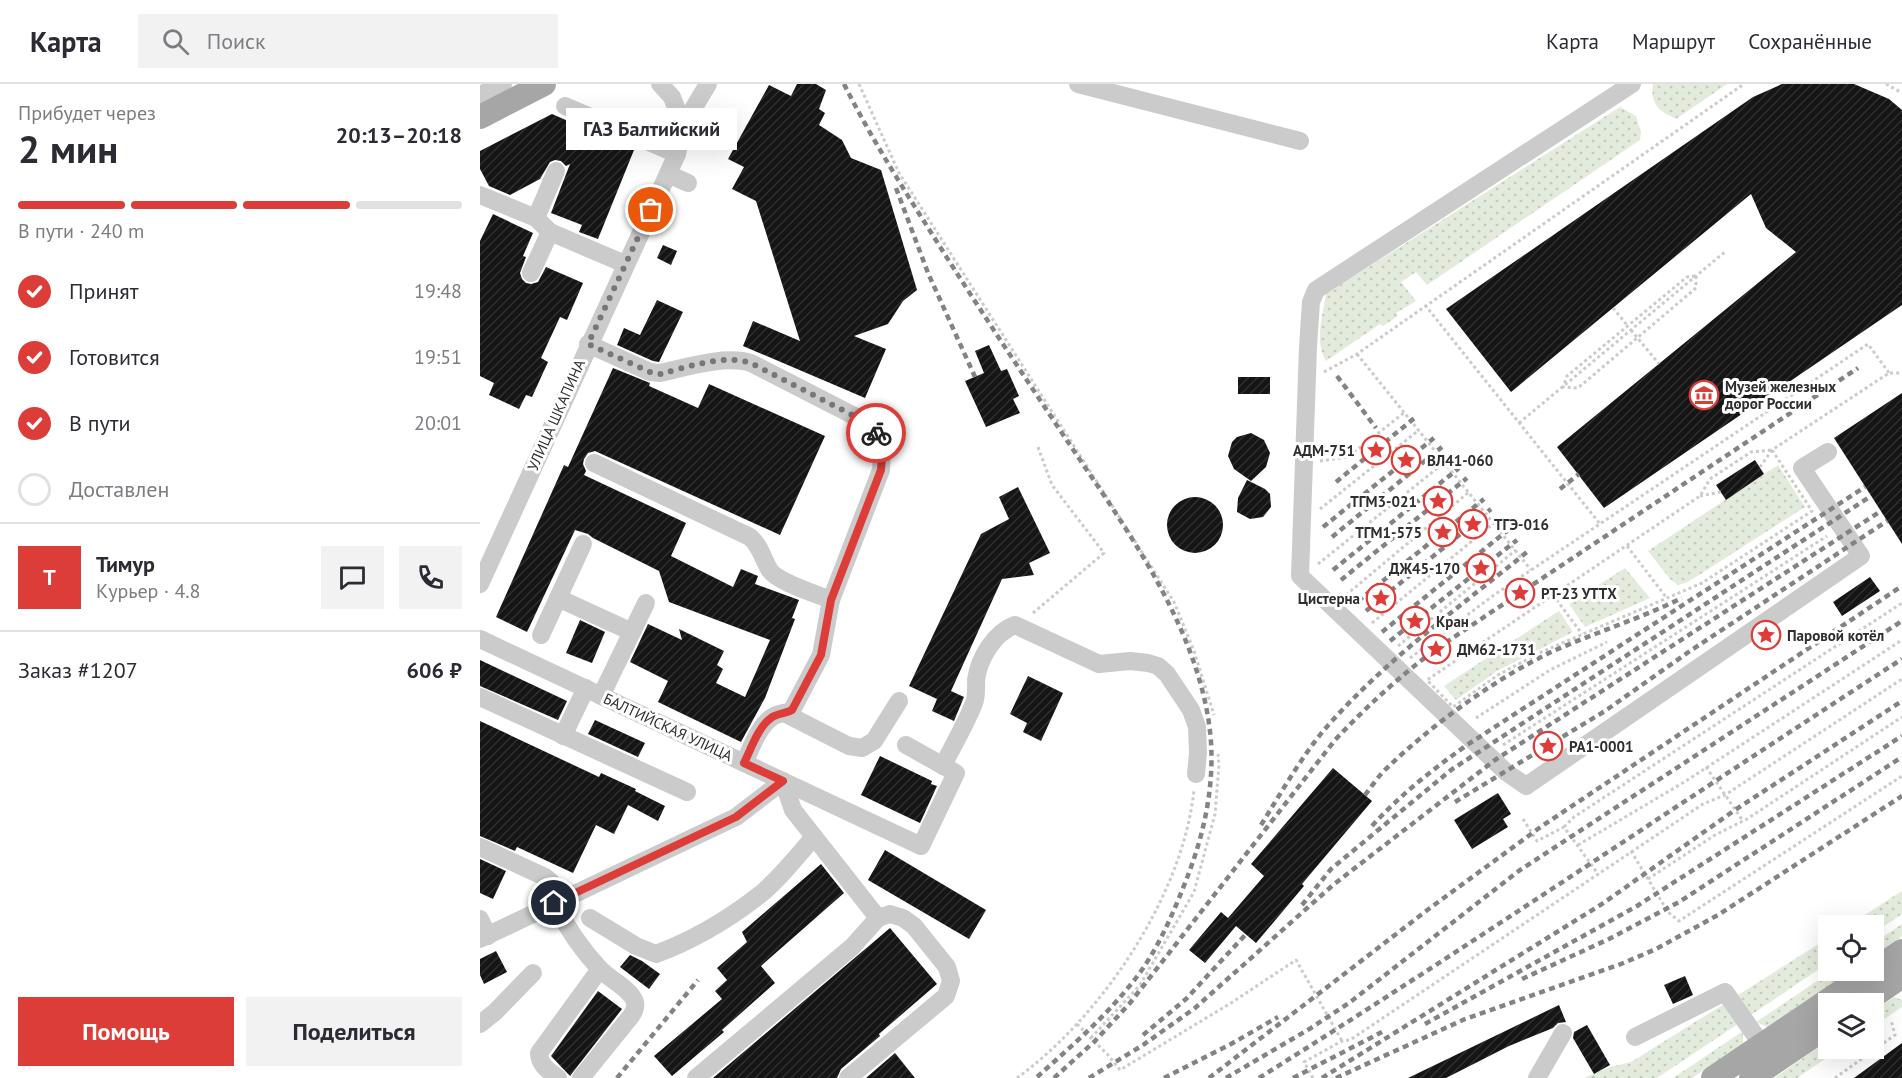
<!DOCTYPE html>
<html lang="ru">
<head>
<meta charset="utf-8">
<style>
	:root { --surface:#fff; --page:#f2f2f3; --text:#2b2b33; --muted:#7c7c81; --line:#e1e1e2; --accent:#dd3d38 }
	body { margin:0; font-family:"PT Sans",sans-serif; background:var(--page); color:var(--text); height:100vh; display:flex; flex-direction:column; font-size:22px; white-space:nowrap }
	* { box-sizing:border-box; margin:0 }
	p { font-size:20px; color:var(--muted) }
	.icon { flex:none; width:33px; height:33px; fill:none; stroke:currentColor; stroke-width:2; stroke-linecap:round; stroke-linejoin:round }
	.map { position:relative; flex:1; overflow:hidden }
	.side { display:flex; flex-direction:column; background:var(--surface); width:480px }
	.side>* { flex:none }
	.buttons { position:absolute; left:1338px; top:831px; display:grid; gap:12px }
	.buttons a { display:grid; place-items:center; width:66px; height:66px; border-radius:0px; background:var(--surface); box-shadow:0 6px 24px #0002; font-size:30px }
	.pin { position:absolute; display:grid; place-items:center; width:51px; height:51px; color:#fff; margin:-26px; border:3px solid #fff; border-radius:50%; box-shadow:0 2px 6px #0007 }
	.courier { position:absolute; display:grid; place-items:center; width:60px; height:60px; margin:-30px; border:4px solid #dd3d38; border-radius:50%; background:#fff; color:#222; box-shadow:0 2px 8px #0007 }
	.bubble { position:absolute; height:42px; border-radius:0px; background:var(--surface); box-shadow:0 6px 24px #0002; font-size:20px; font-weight:600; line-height:42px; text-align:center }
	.summary em { font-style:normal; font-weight:600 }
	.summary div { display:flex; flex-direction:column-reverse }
	.summary { display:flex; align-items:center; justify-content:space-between; height:102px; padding:0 18px }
	h1 { font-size:39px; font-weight:600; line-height:45px }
	.bar { display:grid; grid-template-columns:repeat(4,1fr); gap:9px 6px; align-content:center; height:72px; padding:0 18px }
	.bar i { height:8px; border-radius:4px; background:var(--line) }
	.bar .active { background:var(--accent) }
	.bar p { grid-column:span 4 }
	.line { display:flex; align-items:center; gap:15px; padding:0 18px; border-top:2px solid var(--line) }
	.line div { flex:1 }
	.round { display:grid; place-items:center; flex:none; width:63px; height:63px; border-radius:0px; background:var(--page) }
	ol { padding:0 18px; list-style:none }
	li { display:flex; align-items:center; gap:18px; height:66px }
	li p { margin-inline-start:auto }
	li .icon { padding:6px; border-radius:50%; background:var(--accent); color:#fff; stroke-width:4 }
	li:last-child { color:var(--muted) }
	li i { width:33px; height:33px; border:3px solid var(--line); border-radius:50% }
	.action { display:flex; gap:12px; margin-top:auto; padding:12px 18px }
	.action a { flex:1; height:69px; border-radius:0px; background:var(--accent); color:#fff; font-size:24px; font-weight:600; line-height:69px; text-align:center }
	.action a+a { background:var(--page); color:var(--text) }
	header { display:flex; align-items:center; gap:36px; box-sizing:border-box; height:84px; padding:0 30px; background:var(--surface); border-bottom:2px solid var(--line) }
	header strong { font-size:28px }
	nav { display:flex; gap:33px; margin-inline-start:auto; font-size:21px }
	.search { width:420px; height:54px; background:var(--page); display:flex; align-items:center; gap:15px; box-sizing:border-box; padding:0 21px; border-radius:0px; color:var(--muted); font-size:22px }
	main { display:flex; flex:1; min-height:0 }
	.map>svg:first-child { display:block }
	.grass { fill:url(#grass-dots) }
	.building { fill:url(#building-hatch) }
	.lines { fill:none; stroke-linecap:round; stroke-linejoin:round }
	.path { stroke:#cbcbcb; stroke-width:3; stroke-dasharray:3 3; stroke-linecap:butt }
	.minor { stroke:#cbcbcb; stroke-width:18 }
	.major { stroke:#a6a6a6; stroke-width:24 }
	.rail { stroke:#838383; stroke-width:4.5; stroke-dasharray:6 4.5; stroke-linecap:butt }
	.done { stroke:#777; stroke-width:6; stroke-dasharray:0 10.8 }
	.route { stroke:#dd3d38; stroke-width:8 }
	.labels { text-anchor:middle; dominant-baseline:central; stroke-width:6; stroke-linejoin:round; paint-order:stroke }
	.poi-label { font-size:15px; font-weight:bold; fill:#2e2e2e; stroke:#fff; text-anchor:start }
	.street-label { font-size:15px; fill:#2e2e2e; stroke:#fff }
</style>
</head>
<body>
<header>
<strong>Карта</strong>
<div class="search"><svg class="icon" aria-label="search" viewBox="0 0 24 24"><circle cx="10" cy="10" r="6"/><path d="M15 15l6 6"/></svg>Поиск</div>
<nav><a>Карта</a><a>Маршрут</a><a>Сохранённые</a></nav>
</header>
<main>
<section class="side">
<div class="summary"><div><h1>2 мин</h1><p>Прибудет через</p></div><em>20:13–20:18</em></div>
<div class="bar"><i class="active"></i><i class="active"></i><i class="active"></i><i></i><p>В пути · 240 m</p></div>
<ol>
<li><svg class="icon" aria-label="check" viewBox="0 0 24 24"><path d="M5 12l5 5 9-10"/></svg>Принят<p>19:48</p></li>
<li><svg class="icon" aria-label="check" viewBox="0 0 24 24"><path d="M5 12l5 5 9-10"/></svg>Готовится<p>19:51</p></li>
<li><svg class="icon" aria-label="check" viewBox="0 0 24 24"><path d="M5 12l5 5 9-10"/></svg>В пути<p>20:01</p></li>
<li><i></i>Доставлен</li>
</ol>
<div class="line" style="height:108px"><b class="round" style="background:var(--accent);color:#fff">Т</b><div><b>Тимур</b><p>Курьер · 4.8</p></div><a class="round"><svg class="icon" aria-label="chat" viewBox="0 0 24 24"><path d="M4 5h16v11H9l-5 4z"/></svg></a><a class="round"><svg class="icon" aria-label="phone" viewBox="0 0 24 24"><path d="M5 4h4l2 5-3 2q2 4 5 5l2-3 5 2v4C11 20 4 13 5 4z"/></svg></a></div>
<div class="line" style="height:78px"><div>Заказ #1207</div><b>606 ₽</b></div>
<div class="action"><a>Помощь</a><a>Поделиться</a></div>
</section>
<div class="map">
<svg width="1422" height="994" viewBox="0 0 1422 994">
	<defs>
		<pattern id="grass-dots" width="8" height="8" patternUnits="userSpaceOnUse" patternTransform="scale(1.5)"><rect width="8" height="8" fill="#e2ebdc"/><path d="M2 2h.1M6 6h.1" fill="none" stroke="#c2cabd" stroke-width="1.8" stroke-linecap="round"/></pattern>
		<pattern id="building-hatch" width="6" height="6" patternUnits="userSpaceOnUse" patternTransform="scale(1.5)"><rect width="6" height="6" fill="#151515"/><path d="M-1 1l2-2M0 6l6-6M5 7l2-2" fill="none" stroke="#2f2f2f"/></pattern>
	</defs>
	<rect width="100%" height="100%" fill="#fff"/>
	<g class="grass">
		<path d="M1173,0H1247L1196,35C1179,27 1170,21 1173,0Z"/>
		<path d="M1140,23L1156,32L1161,48L1160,56L947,201L936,188L921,198L936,217L916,229L918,232L903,242L900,240L846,277C834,259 843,230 846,210Z"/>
		<path d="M1298,381L1325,423L1208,498L1198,501L1190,495L1168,467Z"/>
		<path d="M1145,484L1170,514L1105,543L1089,520Z"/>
		<path d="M1079,527L1093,548L1017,587L976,616L964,602Z"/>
		<path d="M1422,807V830L1394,849V842L1369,841Z"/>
		<path d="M1422,840V852L1394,872V859Z"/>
		<path d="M1348,854V879L1271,931L1258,911Z"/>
		<path d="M1352,887H1372L1287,943L1276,938Z"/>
		<path d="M1414,913L1422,916V923L1394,942V927Z"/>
		<path d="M1244,920L1258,940L1177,994H1104L1130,983L1151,978Z"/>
		<path d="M1263,947V960L1212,994H1193Z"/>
		<path d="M1348,957V964L1360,965L1317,994H1294Z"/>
	</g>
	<g class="building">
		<path d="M317,0H336L346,6L339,25L345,29L339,41L362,56L371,74L401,86L437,206L423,217L408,240L374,252L406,265L385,314L263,262L273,237L320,257L276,117L252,105L264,83L248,75L289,1L311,12Z"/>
		<path d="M1302,0H1374L1409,15L1422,26V221L1124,424L1077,363L1316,168L1286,144L1271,110L1031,308L966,225L1273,13Z"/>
		<path d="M72,30L154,66L118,155L99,148L102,141L71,129L90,80L86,82L81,77L75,76L70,78L60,95L30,111L9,102L0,85V67Z"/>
		<path d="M13,130L53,149L43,172L46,173L40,189L42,195L46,199L51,200L58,198L66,183L103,199L87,236L80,233L61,274L68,278L52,313L46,311L39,325L9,311L14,299L0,292V157Z"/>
		<path d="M183,161L197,167L191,181L177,174Z"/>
		<path d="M177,216L203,228L179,278L173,277L137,261L144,244L160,251Z"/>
		<path d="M509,261L521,287L527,285L539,312L533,315L540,329L506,343L485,297L504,289L495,267Z"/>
		<path d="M133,284L170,299L169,302L218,324L229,300L345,352L300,451L115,367L108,369L104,375L103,380L106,387L104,391L206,439L191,472L253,503L261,485L278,492L275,500L319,516L312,534L315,535L285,614L261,658L178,618L188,597L150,578L168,540L202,556L199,545L244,567L237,581L243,585L236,599L265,613L290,556L189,518L179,487L113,454L108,450L95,446L47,548L16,533L84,381L88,383Z"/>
		<rect x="758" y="293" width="32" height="17"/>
		<path d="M1422,309V460L1354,354Z"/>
		<path d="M771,349L784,356L790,369L786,383L771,397L754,385L748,372L752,358L757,353Z"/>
		<path d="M1275,376L1284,390L1246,416L1236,401Z"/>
		<path d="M767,396L785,405L790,410L791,423L783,433L770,435L757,428L758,414Z"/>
		<path d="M538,403L570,469L549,479L554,491L522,495L471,607L484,613L474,637L452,627L457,615L429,602L501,450L529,435L519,413Z"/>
		<circle cx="715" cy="441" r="28"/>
		<path d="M1390,493L1400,507L1362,532L1353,518Z"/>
		<path d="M100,536L125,548L112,579L86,569Z"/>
		<path d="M0,576L87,617L78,636L0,602Z"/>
		<path d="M548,592L583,609L561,657L543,648L547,639L530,630Z"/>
		<path d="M115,636L165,659L158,673L108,650Z"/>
		<path d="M0,637L119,693L121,689L156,705L155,707L185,722L178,737L148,721L134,750L116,741L93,789L37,763L35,767L0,752Z"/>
		<path d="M400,672L452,697L451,700L457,702L440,739L381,711Z"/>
		<path d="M853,684L892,717L822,800L824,802L776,859L756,842L725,879L709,866L741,828L748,834L784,792L771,780Z"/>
		<path d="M1018,709L1031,730L1023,735L1028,743L992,765L974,736Z"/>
		<path d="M405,766L506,826L489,855L388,796Z"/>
		<path d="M0,775L26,787L13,815L0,809Z"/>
		<path d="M341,780L364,809L281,882L295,899L242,946L244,948L192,992L174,972L242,915L235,907L247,896L237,884L267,858L262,848Z"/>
		<path d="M410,844L457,900L399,950L400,952L361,985L357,994H233Z"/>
		<path d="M16,867L27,888L4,900L0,891V875Z"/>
		<path d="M150,871L162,877L180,890L169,905L140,883Z"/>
		<path d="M1205,892L1213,911L1193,920L1184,901Z"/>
		<path d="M118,907L142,925L90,992L71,972Z"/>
		<path d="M1079,921L1086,938L1078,939L1073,944L1029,962L966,994H928Z"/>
		<path d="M1107,941L1130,981L1114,990L1093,954L1094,948Z"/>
		<path d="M1422,959V994H1374Z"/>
		<path d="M415,969L435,994H386Z"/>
	</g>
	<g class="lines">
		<g class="path">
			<path d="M379,0L419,89L694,518L714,567L734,631"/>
			<path d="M1406,0L1422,9"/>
			<path d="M1216,192V204L1098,304L1083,303L1087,292L1207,193Z"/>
			<path d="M945,221L1120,440"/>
			<path d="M1133,224L1147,241"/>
			<path d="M1151,246L1179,280"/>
			<path d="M877,270L1051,486"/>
			<path d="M844,288L877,270L1264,0"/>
			<path d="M1039,339L1246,167"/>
			<path d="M1292,366L1332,427L1222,499L1059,569L1018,591L973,623L947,596L1220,412L1230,395L1271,368Z"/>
			<path d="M840,377L868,373L925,328"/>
			<path d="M1280,383L1292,366L1409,289H1422"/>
			<path d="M1220,412L1241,408"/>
			<path d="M840,425L939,346"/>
			<path d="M1147,462L1186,513"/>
			<path d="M838,480L965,378"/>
			<path d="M866,511L989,408"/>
			<path d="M1073,511L1102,550"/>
			<path d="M553,529L624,469L572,401L558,363"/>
			<path d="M892,539L1014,439"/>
			<path d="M918,562L1036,466"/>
			<path d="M930,574L1014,511L1388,260L1409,289"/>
			<path d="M996,634L1070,586L1127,558"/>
			<path d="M1023,661L1347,452"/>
			<path d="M1226,683L1263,737"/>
			<path d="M1043,735L1057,757L1084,743L1118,790"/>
			<path d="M1084,743L1094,733L1422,519"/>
			<path d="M1098,761L1206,697L1422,556"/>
			<path d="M1151,767L1188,828L1199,837L1422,692"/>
			<path d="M1168,795L1235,751L1267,735L1422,633"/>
			<path d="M597,940L628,971L640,986L751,919L816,876L862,957"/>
			<path d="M611,954L660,901L714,808L735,730L739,681L738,670"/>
			<path d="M537,994C621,933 703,812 714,706"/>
			<path d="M833,994L824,978L862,957L870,956L1223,720L1245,711L1422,595"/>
			<path d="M1355,994L1415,951L1411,936"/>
		</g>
		<g class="minor">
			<path d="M598,0L820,57"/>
			<path d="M1152,0L836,206L831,218L828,263L820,492L1026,688L1046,702L1381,472L1322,384L1348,368"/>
			<path d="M0,11L23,0"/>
			<path d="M85,22L197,70"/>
			<path d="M203,42L228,0"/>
			<path d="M188,90L208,99"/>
			<path d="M0,111L56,134L70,148L145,180"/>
			<path d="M56,134L76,87"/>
			<path d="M51,189L70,148"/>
			<path d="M108,260L170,288L180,289C207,283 245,271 271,279L386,338C402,356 403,362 401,386L351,516L341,571L312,626C305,630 297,629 291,634C278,643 271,665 264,679"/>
			<path d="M114,379L270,453C281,463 282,473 289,485C296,498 337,510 351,516"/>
			<path d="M0,500L197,70L203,42L192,13L180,0"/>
			<path d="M78,514L152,548"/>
			<path d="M61,551L103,460"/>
			<path d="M0,555L441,762L476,689L426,661"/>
			<path d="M121,612L166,519"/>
			<path d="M0,613L207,708"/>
			<path d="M306,630L369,662L382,664L394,657L419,617"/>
			<path d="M83,652L106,604"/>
			<path d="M463,682C473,661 486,640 494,619C497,612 496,603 496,596C499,574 514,549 535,541L619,580L650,577L668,579L678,582L687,590L711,626L717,643L718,669L716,690"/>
			<path d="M0,763L65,793L71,798L80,817"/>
			<path d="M74,819C86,842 101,865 119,884C128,894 142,900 151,911C157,918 156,925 151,932L101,994"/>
			<path d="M110,834L156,862L176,870C211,857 247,836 277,813C298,797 316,773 334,753"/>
			<path d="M0,835L8,852"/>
			<path d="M0,855L256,733L303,697L313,726L398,834"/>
			<path d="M0,940L15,928L53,889"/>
			<path d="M1155,953L1245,908L1282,961"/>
			<path d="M78,994C69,987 59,981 59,969L120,885"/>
			<path d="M216,994L372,863L398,834L410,830L423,834L434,842L467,883L471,897L466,912L368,994"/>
			<path d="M1057,994L1083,949"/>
		</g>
		<g class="major">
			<path d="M0,33L64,0"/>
			<path d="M1394,886L1422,867"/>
			<path d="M1382,920L1422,892"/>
			<path d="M1233,994L1393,886"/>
			<path d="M1271,994L1348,942"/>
		</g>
		<g class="rail">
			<path d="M364,0C390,52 421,101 452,150C496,220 542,289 588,358C647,446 723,549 731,658C734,707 723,754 705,799C690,837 674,874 647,905C620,938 587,966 556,994"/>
			<path d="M416,104L448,189L495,293"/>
			<path d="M857,292L896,344"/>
			<path d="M856,398L937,332"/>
			<path d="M1080,405L1099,390"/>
			<path d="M843,443L954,354"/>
			<path d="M852,453L962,363"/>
			<path d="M853,486L979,384"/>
			<path d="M861,496L987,394"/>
			<path d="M878,517L1004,415"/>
			<path d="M886,527L1011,425"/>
			<path d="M902,548L1028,446"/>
			<path d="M910,557L1037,456"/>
			<path d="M885,711C892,702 899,691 908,683C953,640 1015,595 1071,568C1114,549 1159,535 1202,514"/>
			<path d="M975,718L1125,627L1210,567L1407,437"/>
			<path d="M781,741C801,709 820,675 844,646C903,578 977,525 1047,468"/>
			<path d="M892,742C920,711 953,685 987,661L1385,403"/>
			<path d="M822,821L851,785L971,686L1391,412"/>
			<path d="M1042,895L1129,855L1199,818L1422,673"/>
			<path d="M945,940L1157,822L1422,652"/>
			<path d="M663,951L706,915L766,850"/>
			<path d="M137,994L218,896"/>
			<path d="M574,994L615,957L650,919L855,656C888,621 923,589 962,561L1378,284"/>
			<path d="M609,994L663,961L715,924L853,801L1015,676L1401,427"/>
			<path d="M684,994L751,960L798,933"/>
			<path d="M729,994L950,824L1062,742L1422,502"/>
			<path d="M746,994L831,944L869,919L1040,786L1422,537"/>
			<path d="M779,994C996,858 1207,714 1422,575"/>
			<path d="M813,994L902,948"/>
			<path d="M842,994L1122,820L1255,726L1422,617"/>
			<path d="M856,994L985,935L1141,880L1176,865L1238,831L1422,712"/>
		</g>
	</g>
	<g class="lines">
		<path class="done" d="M171,126L108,260L170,288L180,290C208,283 243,270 271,279L386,338L396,349"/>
		<path class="route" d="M74,819L256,733L303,697L264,679C271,665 278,643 291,634C297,629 305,630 312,626L341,571L351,516L401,386C402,373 404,360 396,349"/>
	</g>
	<defs>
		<g id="museum-ring" transform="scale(1.5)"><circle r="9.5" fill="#fff" stroke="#dd3d38" stroke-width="1.5"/><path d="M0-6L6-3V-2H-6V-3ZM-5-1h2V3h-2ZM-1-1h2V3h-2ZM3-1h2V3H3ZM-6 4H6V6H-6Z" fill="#dd3d38"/></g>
		<g id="sight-ring" transform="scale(1.5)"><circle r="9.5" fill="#fff" stroke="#dd3d38" stroke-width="1.5"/><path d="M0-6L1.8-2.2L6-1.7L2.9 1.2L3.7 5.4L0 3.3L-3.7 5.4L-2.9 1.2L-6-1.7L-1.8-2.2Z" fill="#dd3d38"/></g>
	</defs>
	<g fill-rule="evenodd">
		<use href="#museum-ring" x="1224" y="311"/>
		<use href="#sight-ring" x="896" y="366"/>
		<use href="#sight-ring" x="926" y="376"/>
		<use href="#sight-ring" x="958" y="417"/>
		<use href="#sight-ring" x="993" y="440"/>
		<use href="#sight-ring" x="963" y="448"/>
		<use href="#sight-ring" x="1001" y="484"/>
		<use href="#sight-ring" x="1040" y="509"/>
		<use href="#sight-ring" x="901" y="514"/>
		<use href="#sight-ring" x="935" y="537"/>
		<use href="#sight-ring" x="1286" y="551"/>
		<use href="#sight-ring" x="956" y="565"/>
		<use href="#sight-ring" x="1068" y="662"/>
	</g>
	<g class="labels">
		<g class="poi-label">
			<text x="1245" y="302">Музей железных<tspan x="1245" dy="17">дорог России</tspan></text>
			<text x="875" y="366" text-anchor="end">АДМ-751</text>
			<text x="947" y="376">ВЛ41-060</text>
			<text x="937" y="417" text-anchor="end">ТГМ3-021</text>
			<text x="1014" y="440">ТГЭ-016</text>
			<text x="942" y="448" text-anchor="end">ТГМ1-575</text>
			<text x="980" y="484" text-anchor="end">ДЖ45-170</text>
			<text x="1061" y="509">РТ-23 УТТХ</text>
			<text x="880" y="514" text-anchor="end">Цистерна</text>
			<text x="956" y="537">Кран</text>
			<text x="1307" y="551">Паровой котёл</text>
			<text x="977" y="565">ДМ62-1731</text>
			<text x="1089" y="662">РА1-0001</text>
		</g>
		<g class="street-label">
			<text transform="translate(76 331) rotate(-66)">УЛИЦА ШКАПИНА</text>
			<text transform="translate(188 643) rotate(25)">БАЛТИЙСКАЯ УЛИЦА</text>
		</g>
	</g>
</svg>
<div class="buttons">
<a><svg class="icon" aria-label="locate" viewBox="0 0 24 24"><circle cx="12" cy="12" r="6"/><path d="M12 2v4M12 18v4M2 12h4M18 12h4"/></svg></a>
<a><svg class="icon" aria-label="layers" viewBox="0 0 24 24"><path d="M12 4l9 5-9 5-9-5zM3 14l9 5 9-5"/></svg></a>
</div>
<div class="pin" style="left:171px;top:126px;background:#ea580c"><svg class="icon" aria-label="bag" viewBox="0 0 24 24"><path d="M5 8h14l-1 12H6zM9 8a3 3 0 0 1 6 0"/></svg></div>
<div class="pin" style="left:74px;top:819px;background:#1f2937"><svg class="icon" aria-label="home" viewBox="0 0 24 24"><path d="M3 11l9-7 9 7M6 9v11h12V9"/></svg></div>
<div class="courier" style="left:396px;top:349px"><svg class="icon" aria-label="bike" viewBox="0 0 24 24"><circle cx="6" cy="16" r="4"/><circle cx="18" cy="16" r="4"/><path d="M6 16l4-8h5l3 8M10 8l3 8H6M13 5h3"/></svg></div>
<div class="bubble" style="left:86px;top:24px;width:171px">ГАЗ Балтийский</div>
</div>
</main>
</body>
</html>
